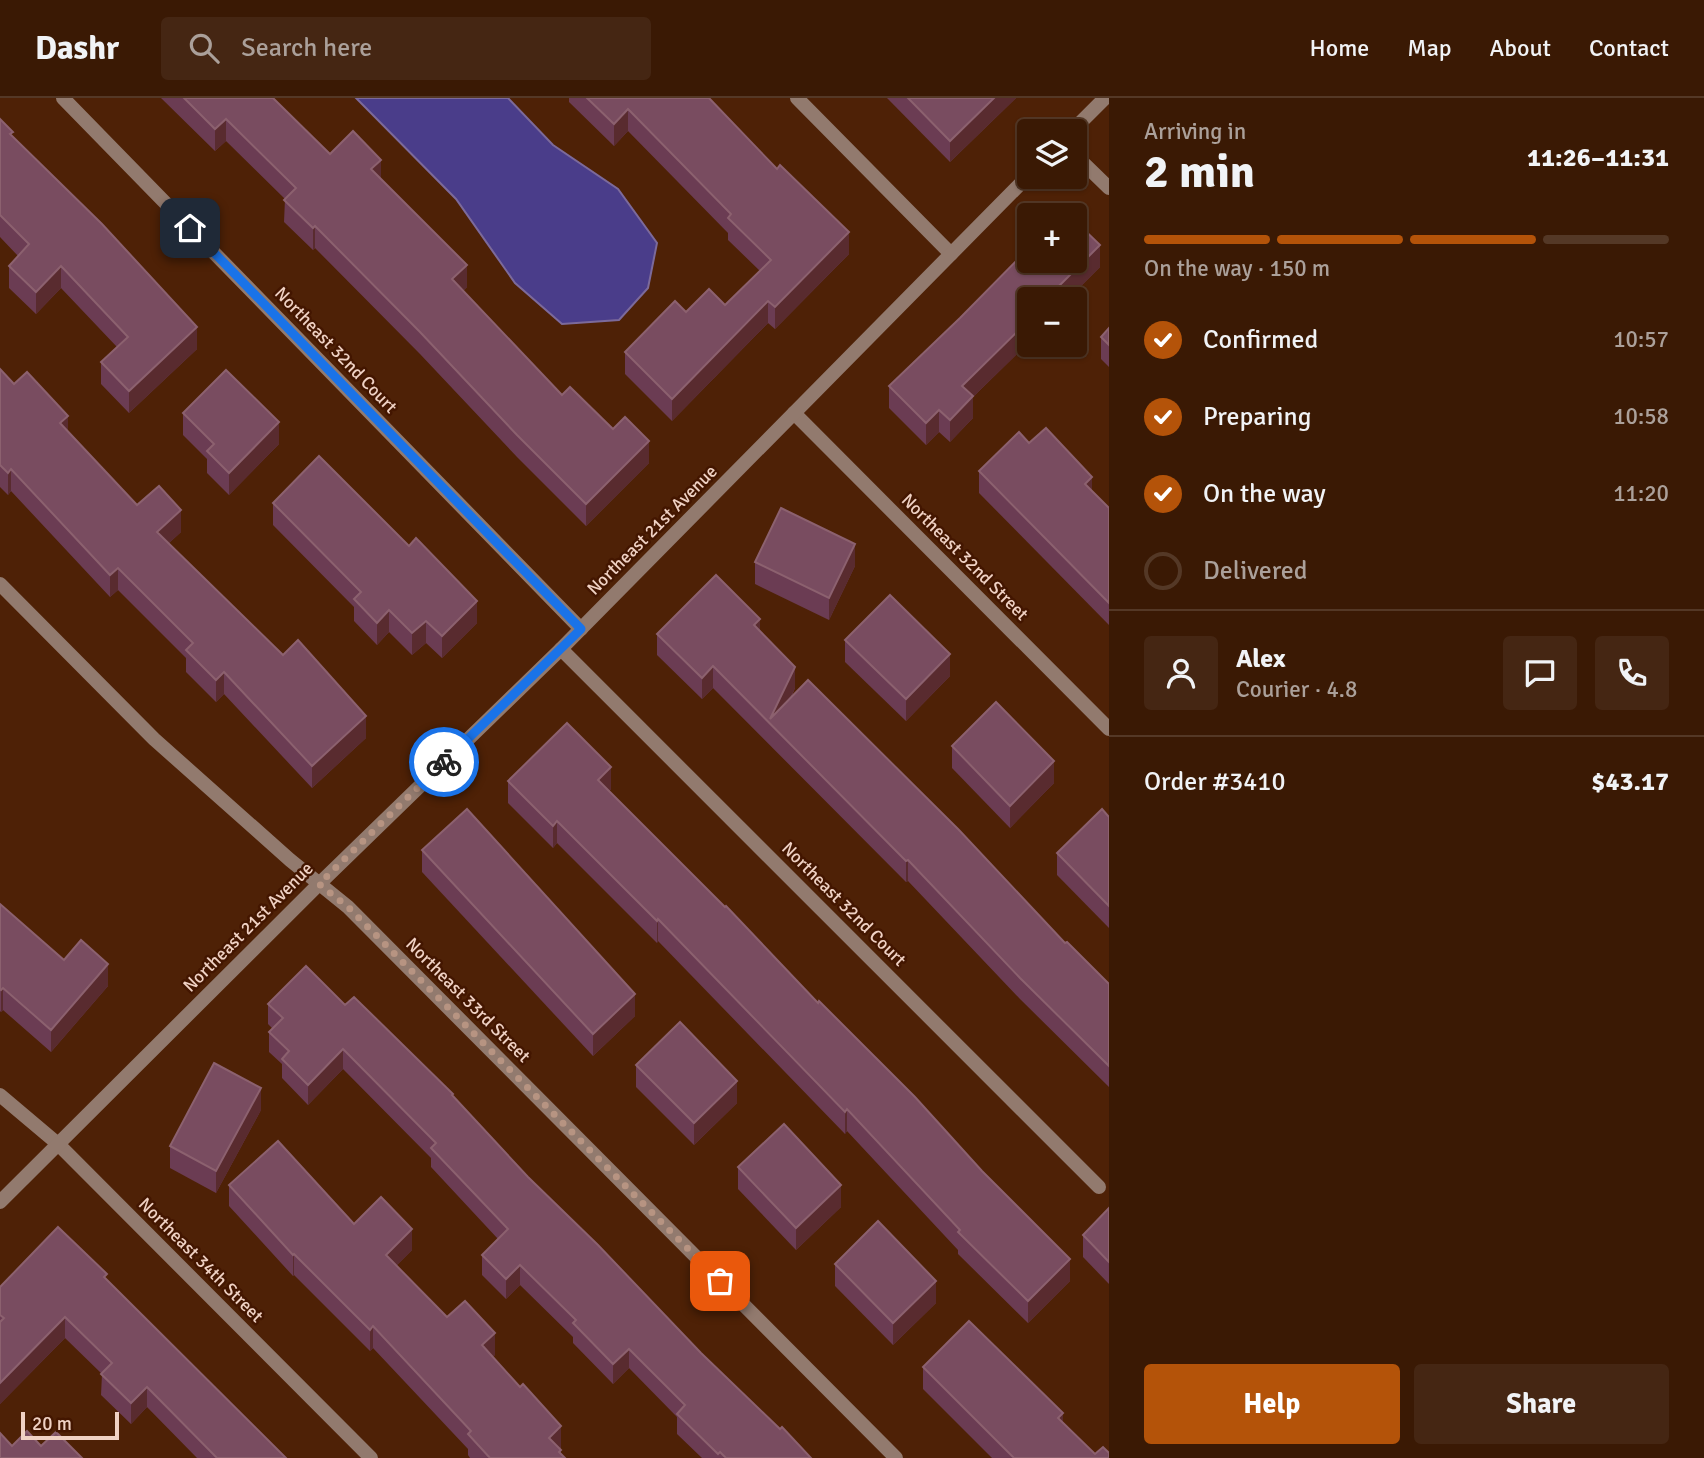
<!DOCTYPE html>
<html lang="en">
<head>
<meta charset="utf-8">
<style>
	:root { --surface:#3a1904; --page:#452613; --text:#f1f3f6; --muted:#aba09a; --line:#543826; --accent:#b45309 }
	body { margin:0; font-family:Signika,sans-serif; background:var(--page); color:var(--text); height:100vh; display:flex; flex-direction:column; font-size:26px; white-space:nowrap }
	* { box-sizing:border-box; margin:0 }
	p { font-size:23px; color:var(--muted) }
	.icon { flex:none; width:38px; height:38px; fill:none; stroke:currentColor; stroke-width:2; stroke-linecap:round; stroke-linejoin:round }
	.map { position:relative; flex:1; overflow:hidden }
	.panel { display:flex; flex-direction:column; background:var(--surface); width:595px }
	.panel>* { flex:none }
	.buttons { position:absolute; left:1017px; top:21px; display:grid; gap:14px }
	.buttons a { display:grid; place-items:center; width:70px; height:70px; border-radius:7px; background:var(--surface); box-shadow:0 2px 5px #0004,0 0 0 2px var(--line); font-size:35px }
	.scale { position:absolute; left:21px; bottom:18px; width:98px; box-sizing:border-box; padding-left:7px; border:4px solid #f0d2c4; border-top:0; font-size:19px; line-height:24px; white-space:nowrap; color:#f0d2c4; -webkit-text-stroke:5px #431600; paint-order:stroke }
	.pin { position:absolute; display:grid; place-items:center; width:60px; height:60px; color:#fff; margin:-30px; border-radius:14px; box-shadow:0 4px 10px #0006 }
	.courier { position:absolute; display:grid; place-items:center; width:70px; height:70px; margin:-35px; border:5px solid #1a73e8; border-radius:50%; background:#fff; color:#222; box-shadow:0 2px 9px #0007 }
	.summary em { font-style:normal; font-weight:700 }
	.summary div { display:flex; flex-direction:column-reverse }
	.summary { display:flex; align-items:center; justify-content:space-between; height:119px; padding:0 35px }
	h1 { font-size:46px; font-weight:700; line-height:52px }
	.bar { display:grid; grid-template-columns:repeat(4,1fr); gap:10px 7px; align-content:center; height:84px; padding:0 35px }
	.bar i { height:9px; border-radius:5px; background:var(--line) }
	.bar .current { background:var(--accent) }
	.bar p { grid-column:span 4 }
	.line { display:flex; align-items:center; gap:18px; padding:0 35px; border-top:2px solid var(--line) }
	.line div { flex:1 }
	.round { display:grid; place-items:center; flex:none; width:74px; height:74px; border-radius:7px; background:var(--page) }
	ol { padding:0 35px; list-style:none }
	li { display:flex; align-items:center; gap:21px; height:77px }
	li p { margin-inline-start:auto }
	li .icon { padding:7px; border-radius:50%; background:var(--accent); color:#fff; stroke-width:4 }
	li:last-child { color:var(--muted) }
	li i { width:38px; height:38px; border:4px solid var(--line); border-radius:50% }
	.action { display:flex; gap:14px; margin-top:auto; padding:14px 35px }
	.action a { flex:1; height:80px; border-radius:7px; background:var(--accent); color:#fff; font-size:28px; font-weight:700; line-height:80px; text-align:center }
	.action a+a { background:var(--page); color:var(--text) }
	header { display:flex; align-items:center; gap:42px; box-sizing:border-box; height:98px; padding:0 35px; background:var(--surface); border-bottom:2px solid var(--line) }
	header strong { font-size:33px }
	nav { display:flex; gap:38px; margin-inline-start:auto; font-size:24px }
	.search { width:490px; height:63px; background:var(--page); display:flex; align-items:center; gap:18px; box-sizing:border-box; padding:0 24px; border-radius:7px; color:var(--muted); font-size:26px }
	main { display:flex; flex:1; min-height:0 }
	.map>svg:first-child { display:block }
	.water { fill:#4a3d8a; stroke:#7c6a9b; stroke-width:2 }
	.lines { fill:none; stroke-linecap:round; stroke-linejoin:round }
	.minor { stroke:#927a6e; stroke-width:14 }
	.wall { fill:#6b3c53 }
	.shaded-wall { fill:#592b2f }
	.building { fill:#794c60; stroke:#8c616f; stroke-width:2 }
	.done { stroke:#b79482; stroke-width:7; stroke-dasharray:0 12.6 }
	.route { stroke:#1a73e8; stroke-width:9 }
	.labels { text-anchor:middle; dominant-baseline:central; stroke-width:5; stroke-linejoin:round; paint-order:stroke }
	.street-label { font-size:18px; fill:#f0d2c4; stroke:#431600 }
</style>
</head>
<body>
<header>
<strong>Dashr</strong>
<div class="search"><svg class="icon" aria-label="search" viewBox="0 0 24 24"><circle cx="10" cy="10" r="6"/><path d="M15 15l6 6"/></svg>Search here</div>
<nav><a>Home</a><a>Map</a><a>About</a><a>Contact</a></nav>
</header>
<main>
<div class="map">
<svg width="1109" height="1360" viewBox="0 0 1109 1360">
	<rect width="100%" height="100%" fill="#4e2106"/>
	<path class="water" d="M356,0H508L553,47L618,91L657,145L648,190L619,222L562,226L515,185L456,101Z"/>
	<g class="lines">
		<g class="minor">
			<path d="M63,0L581,531"/>
			<path d="M797,0L951,156"/>
			<path d="M1072,33L1105,0"/>
			<path d="M1074,56L1109,90"/>
			<path d="M794,315L1109,631"/>
			<path d="M0,486L154,641L290,762L348,809L896,1360"/>
			<path d="M561,551L1099,1089"/>
			<path d="M0,997L58,1046L371,1360"/>
			<path d="M0,1104L319,786L561,551L1029,77"/>
		</g>
	</g>
	<g class="wall">
		<path d="M161,0H273L330,56L381,81L467,189L463,193L562,297L649,365L586,428L517,359L420,256L315,150L313,152L284,124L285,101L226,43L215,53Z"/>
		<path d="M569,0H709L849,156L775,231L768,225L672,323L625,276V254L686,214L725,207L760,173L728,142V135L628,33L614,48L569,4Z"/>
		<path d="M887,0H1016L950,64Z"/>
		<path d="M0,21L13,39L197,251L129,315L101,286V264L117,249L61,190L36,216L9,190V168L18,158L0,139Z"/>
		<path d="M1074,122L1100,147V169L1068,201H1029V247H1038L1029,256L1023,250L973,299V320L950,344L939,334L926,347L889,310V288L960,220L1029,150V163H1074Z"/>
		<path d="M1109,230V269L1101,261V239Z"/>
		<path d="M0,271L14,286L68,333L137,407L181,434L169,445L366,640L312,690L224,596L216,604L186,574V560L118,492L110,499L11,393L8,397L0,389Z"/>
		<path d="M183,315L279,346L229,397L207,375V361L183,337Z"/>
		<path d="M1029,345L1092,393L1109,410V527L979,395V373Z"/>
		<path d="M273,405L477,525L442,560L426,545L412,557L389,534L377,547L354,523V509L273,427Z"/>
		<path d="M755,464L855,468L829,522L755,486Z"/>
		<path d="M760,533L795,590L791,600L1109,886V989L1020,901L908,783L906,784L713,590L702,601L657,557V536Z"/>
		<path d="M845,542L950,578L906,623L845,564Z"/>
		<path d="M952,648L1054,685L1010,730L952,670Z"/>
		<path d="M508,683L611,691L609,693L1070,1183L1028,1225L958,1156V1152L847,1033L845,1036L658,843L657,845L557,745L553,750L508,705Z"/>
		<path d="M1109,719V830L1057,777V755Z"/>
		<path d="M422,752L635,918L593,958L422,774Z"/>
		<path d="M0,787V807L64,862L108,888L51,954L3,912L1,914L0,913Z"/>
		<path d="M268,906L345,907L453,999L528,1079L701,1255L811,1360H702L677,1336V1319L629,1270L613,1286L573,1245V1239L520,1187L506,1201L482,1177V1157L498,1141L431,1069V1060L343,971L308,1007L282,980V966L269,954V934L273,931L268,926Z"/>
		<path d="M636,967L737,1005L694,1047L636,989Z"/>
		<path d="M261,1012L216,1095L170,1070V1048Z"/>
		<path d="M738,1069L841,1109L796,1152L738,1091Z"/>
		<path d="M229,1087L354,1126L412,1152L396,1168L447,1219L495,1257L492,1259L561,1349L560,1351L561,1355L565,1360H470L468,1357V1351L373,1250L370,1253L294,1177L293,1178L229,1108Z"/>
		<path d="M1109,1110V1186L1083,1159V1137Z"/>
		<path d="M835,1166L936,1205L893,1247L835,1188Z"/>
		<path d="M107,1182L286,1360H197L147,1309L131,1326L101,1297L102,1276L65,1240L0,1306V1189Z"/>
		<path d="M923,1269L1063,1324L1095,1356L1109,1360H992L923,1291Z"/>
	</g>
	<g class="shaded-wall">
		<path d="M994,0H1016L950,64V43Z"/>
		<path d="M628,11V33L614,48V26Z"/>
		<path d="M226,21V43L215,53V31Z"/>
		<path d="M381,62V84L371,71Z"/>
		<path d="M315,128V150L313,152V130Z"/>
		<path d="M849,134V156L775,231V209Z"/>
		<path d="M1100,147V169L1068,201H1054V193Z"/>
		<path d="M467,167V189L452,203V181Z"/>
		<path d="M61,168V190L36,216V194Z"/>
		<path d="M768,203V225L672,323V301Z"/>
		<path d="M1023,228V250L973,299V320L950,344V322L962,288Z"/>
		<path d="M197,229V251L129,315V293Z"/>
		<path d="M1029,234V247H1038L1029,256Z"/>
		<path d="M939,312V334L926,347V325Z"/>
		<path d="M68,318V340L60,325Z"/>
		<path d="M279,324V346L229,397V375Z"/>
		<path d="M649,343V365L586,428V406Z"/>
		<path d="M11,371V393L8,397V375Z"/>
		<path d="M1092,379V401L1085,386Z"/>
		<path d="M181,412V434L157,456V434Z"/>
		<path d="M855,446V468L829,522V500Z"/>
		<path d="M118,470V492L110,499V477Z"/>
		<path d="M477,503V525L442,560V538Z"/>
		<path d="M389,512V534L377,547V525Z"/>
		<path d="M760,521V542L754,527Z"/>
		<path d="M426,523V545L412,557V535Z"/>
		<path d="M950,556V578L906,623V601Z"/>
		<path d="M713,568V590L702,601V580Z"/>
		<path d="M795,569V590L775,631L770,621Z"/>
		<path d="M224,574V596L216,604V582Z"/>
		<path d="M366,618V640L312,690V668Z"/>
		<path d="M1054,663V685L1010,730V708Z"/>
		<path d="M611,669V691L598,704V682Z"/>
		<path d="M557,723V745L553,750V728Z"/>
		<path d="M908,762V783L906,784V763Z"/>
		<path d="M658,821V843L657,845V823Z"/>
		<path d="M108,866V888L51,954V932Z"/>
		<path d="M3,890V912L1,914V892Z"/>
		<path d="M635,896V918L593,958V936Z"/>
		<path d="M343,951V971L308,1007V987Z"/>
		<path d="M737,983V1005L694,1047V1025Z"/>
		<path d="M261,990V1012L216,1095V1073Z"/>
		<path d="M847,1011V1033L845,1036V1014Z"/>
		<path d="M841,1087V1109L796,1152V1130Z"/>
		<path d="M412,1131V1152L386,1178V1157Z"/>
		<path d="M294,1156V1177L293,1178V1157Z"/>
		<path d="M1070,1161V1183L1028,1225V1203Z"/>
		<path d="M520,1167V1187L506,1201V1181Z"/>
		<path d="M936,1183V1205L893,1247V1225Z"/>
		<path d="M65,1219V1240L0,1306V1285Z"/>
		<path d="M373,1228V1250L370,1253V1232Z"/>
		<path d="M495,1235V1257L482,1269V1247Z"/>
		<path d="M629,1251V1270L613,1286V1266Z"/>
		<path d="M147,1289V1309L131,1326V1305Z"/>
		<path d="M1063,1315V1337L1058,1320Z"/>
		<path d="M561,1328V1349L550,1360L549,1340Z"/>
	</g>
	<g class="building">
		<path d="M184,0H273L330,56L353,33L381,62L371,71L467,167L452,181L562,297L570,289L613,331L625,319L649,343L586,406L517,337L420,234L315,128L313,130L284,102L296,90L226,21L215,31Z"/>
		<path d="M587,0H709L777,71L780,67L849,134L775,209L768,203L672,301L625,254L675,203L686,214L709,191L725,207L771,162L728,120L731,116L628,11L614,26Z"/>
		<path d="M908,0H994L950,43Z"/>
		<path d="M0,21L13,34L10,36L102,126L197,229L129,293L101,264L128,239L61,168L36,194L9,168L29,146L0,117Z"/>
		<path d="M1065,113L1069,117H1061Z"/>
		<path d="M1074,122L1100,147L1054,193L1062,200L1061,201H1029V233L1023,228L962,288L973,298L950,322L939,312L926,325L889,288L960,220L1029,150V163H1074Z"/>
		<path d="M1109,230V247L1101,239Z"/>
		<path d="M0,271L14,286L27,274L68,318L60,325L137,407L159,388L181,412L157,434L283,557L298,542L366,618L312,668L224,574L216,582L186,552L193,545L118,470L110,477L11,371L8,375L0,367Z"/>
		<path d="M226,272L279,324L229,375L207,353L214,346L183,315Z"/>
		<path d="M1046,330L1092,379L1085,386L1109,410V505L979,373L1019,334L1029,345Z"/>
		<path d="M319,358L409,448L416,440L477,503L442,538L426,523L412,535L389,512L377,525L354,501L361,494L273,405Z"/>
		<path d="M781,410L855,446L829,500L755,464Z"/>
		<path d="M716,477L760,521L754,527L795,569L770,621L808,582L959,732L1065,845L1067,844L1109,886V968L1020,880L908,762L906,763L713,568L702,580L657,536Z"/>
		<path d="M890,497L950,556L906,601L845,542Z"/>
		<path d="M996,604L1054,663L1010,708L952,648Z"/>
		<path d="M567,625L611,669L598,682L725,809L726,808L818,905L819,903L915,999L982,1073L1070,1161L1028,1203L958,1134L960,1132L847,1011L845,1014L658,821L657,823L557,723L553,728L508,683Z"/>
		<path d="M467,711L635,896L593,936L422,752Z"/>
		<path d="M1102,711L1109,719V808L1057,755Z"/>
		<path d="M0,806L64,862L81,842L108,866L51,932L3,890L1,892L0,891Z"/>
		<path d="M306,868L345,907L354,899L453,996L452,997L528,1079L598,1147L701,1255L780,1331L782,1329L811,1360H726L720,1354L718,1356L677,1316L685,1307L629,1251L613,1266L573,1225L576,1222L520,1167L506,1181L482,1157L508,1131L431,1050L436,1045L343,951L308,987L282,961L289,953L269,934L283,920L268,906Z"/>
		<path d="M680,924L737,983L694,1025L636,967Z"/>
		<path d="M214,965L261,990L216,1073L170,1048Z"/>
		<path d="M784,1026L841,1087L796,1130L738,1069Z"/>
		<path d="M278,1043L354,1126L381,1099L412,1131L386,1157L447,1219L465,1203L495,1235L482,1247L520,1289L523,1286L561,1328L549,1340L561,1352L559,1354L565,1360H490L468,1336L471,1333L373,1228L370,1232L294,1156L293,1157L229,1087Z"/>
		<path d="M1109,1110V1164L1083,1137Z"/>
		<path d="M878,1123L936,1183L893,1225L835,1166Z"/>
		<path d="M58,1129L107,1176L104,1179L286,1360H217L147,1289L131,1305L101,1276L112,1265L65,1219L0,1285V1224L4,1220L0,1217V1189Z"/>
		<path d="M969,1223L1063,1315L1058,1320L1095,1356L1103,1349L1109,1355V1360H1014L923,1269Z"/>
		<path d="M27,1333L41,1348L56,1334L82,1360H0V1335L12,1348Z"/>
	</g>
	<g class="lines">
		<path class="done" d="M444,664L319,786L348,809L720,1183"/>
		<path class="route" d="M190,130L581,531L444,664"/>
	</g>
	<g class="labels">
		<g class="street-label">
			<text transform="translate(336 252) rotate(46)">Northeast 32nd Court</text>
			<text transform="translate(652 432) rotate(-45)">Northeast 21st Avenue</text>
			<text transform="translate(965 459) rotate(45)">Northeast 32nd Street</text>
			<text transform="translate(844 806) rotate(45)">Northeast 32nd Court</text>
			<text transform="translate(248 829) rotate(-45)">Northeast 21st Avenue</text>
			<text transform="translate(468 902) rotate(45)">Northeast 33rd Street</text>
			<text transform="translate(201 1162) rotate(45)">Northeast 34th Street</text>
		</g>
	</g>
</svg>
<div class="buttons">
<a><svg class="icon" aria-label="layers" viewBox="0 0 24 24"><path d="M12 4l9 5-9 5-9-5zM3 14l9 5 9-5"/></svg></a>
<a>+</a>
<a>−</a>
</div>
<div class="scale">20 m</div>
<div class="pin" style="left:720px;top:1183px;background:#ea580c"><svg class="icon" aria-label="bag" viewBox="0 0 24 24"><path d="M5 8h14l-1 12H6zM9 8a3 3 0 0 1 6 0"/></svg></div>
<div class="pin" style="left:190px;top:130px;background:#1f2937"><svg class="icon" aria-label="home" viewBox="0 0 24 24"><path d="M3 11l9-7 9 7M6 9v11h12V9"/></svg></div>
<div class="courier" style="left:444px;top:664px"><svg class="icon" aria-label="bike" viewBox="0 0 24 24"><circle cx="6" cy="16" r="4"/><circle cx="18" cy="16" r="4"/><path d="M6 16l4-8h5l3 8M10 8l3 8H6M13 5h3"/></svg></div>
</div>
<section class="panel">
<div class="summary"><div><h1>2 min</h1><p>Arriving in</p></div><em>11:26–11:31</em></div>
<div class="bar"><i class="current"></i><i class="current"></i><i class="current"></i><i></i><p>On the way · 150 m</p></div>
<ol>
<li><svg class="icon" aria-label="check" viewBox="0 0 24 24"><path d="M5 12l5 5 9-10"/></svg>Confirmed<p>10:57</p></li>
<li><svg class="icon" aria-label="check" viewBox="0 0 24 24"><path d="M5 12l5 5 9-10"/></svg>Preparing<p>10:58</p></li>
<li><svg class="icon" aria-label="check" viewBox="0 0 24 24"><path d="M5 12l5 5 9-10"/></svg>On the way<p>11:20</p></li>
<li><i></i>Delivered</li>
</ol>
<div class="line" style="height:126px"><a class="round"><svg class="icon" aria-label="person" viewBox="0 0 24 24"><circle cx="12" cy="8" r="4"/><path d="M4 21q1-7 8-7t8 7"/></svg></a><div><b>Alex</b><p>Courier · 4.8</p></div><a class="round"><svg class="icon" aria-label="chat" viewBox="0 0 24 24"><path d="M4 5h16v11H9l-5 4z"/></svg></a><a class="round"><svg class="icon" aria-label="phone" viewBox="0 0 24 24"><path d="M5 4h4l2 5-3 2q2 4 5 5l2-3 5 2v4C11 20 4 13 5 4z"/></svg></a></div>
<div class="line" style="height:91px"><div>Order #3410</div><b>$43.17</b></div>
<div class="action"><a>Help</a><a>Share</a></div>
</section>
</main>
</body>
</html>
